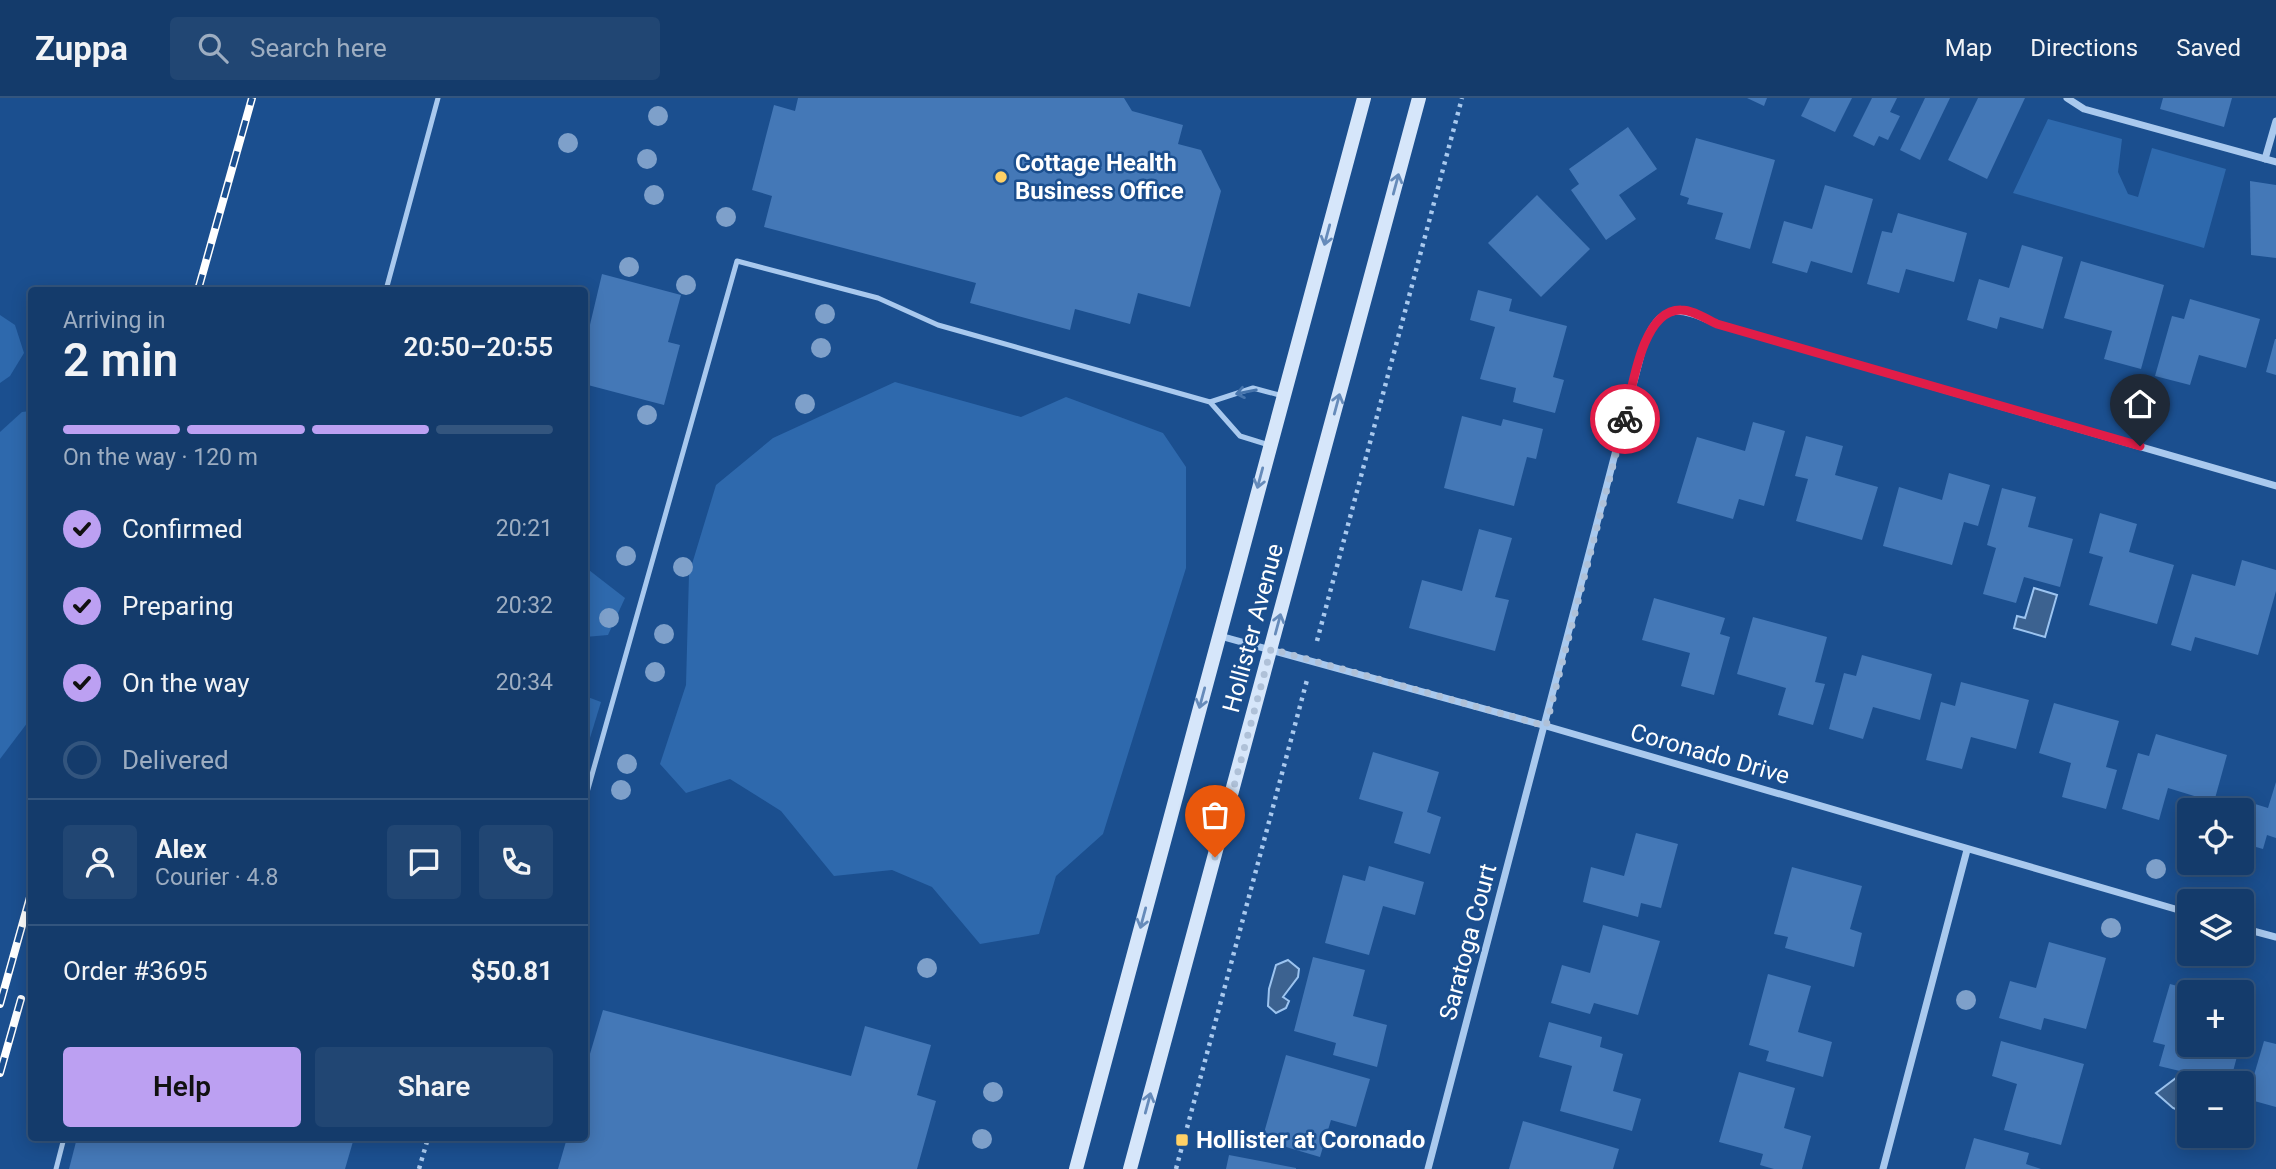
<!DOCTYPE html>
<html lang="en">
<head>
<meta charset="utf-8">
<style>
	:root { --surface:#143b6b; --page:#214673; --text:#f1f3f6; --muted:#9dadc1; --line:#33557e; --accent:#bca0f2 }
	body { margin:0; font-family:Roboto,sans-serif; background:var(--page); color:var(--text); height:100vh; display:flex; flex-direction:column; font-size:26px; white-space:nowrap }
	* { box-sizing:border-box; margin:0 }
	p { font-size:23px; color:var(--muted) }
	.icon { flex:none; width:38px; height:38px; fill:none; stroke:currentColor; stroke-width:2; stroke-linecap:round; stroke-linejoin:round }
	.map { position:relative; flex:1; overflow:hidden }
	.side { position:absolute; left:28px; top:189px; width:560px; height:854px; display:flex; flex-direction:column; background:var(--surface); border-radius:7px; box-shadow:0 4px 18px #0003,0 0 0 2px var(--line) }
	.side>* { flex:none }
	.fabs { position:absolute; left:2177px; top:700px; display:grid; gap:14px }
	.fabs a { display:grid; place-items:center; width:77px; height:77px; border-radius:7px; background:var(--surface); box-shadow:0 4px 18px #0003,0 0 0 2px var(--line); font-size:35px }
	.pin { position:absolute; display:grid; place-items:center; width:60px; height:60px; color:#fff; margin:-72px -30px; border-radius:50% 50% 50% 0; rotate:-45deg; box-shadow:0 0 7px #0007 }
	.pin .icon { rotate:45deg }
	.courier { position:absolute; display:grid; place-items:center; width:70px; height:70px; margin:-35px; border:5px solid #e11d48; border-radius:50%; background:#fff; color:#222; box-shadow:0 2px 9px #0007 }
	.overview em { font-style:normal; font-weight:600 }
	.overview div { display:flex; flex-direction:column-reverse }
	.overview { display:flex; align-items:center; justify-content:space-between; height:119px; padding:0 35px }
	h1 { font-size:46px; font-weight:600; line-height:52px }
	.bar { display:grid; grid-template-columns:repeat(4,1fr); gap:10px 7px; align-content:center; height:84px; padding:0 35px }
	.bar i { height:9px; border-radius:5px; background:var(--line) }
	.bar .current { background:var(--accent) }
	.bar p { grid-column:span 4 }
	.line { display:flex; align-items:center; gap:18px; padding:0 35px; border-top:2px solid var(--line) }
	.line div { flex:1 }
	.round { display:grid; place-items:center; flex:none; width:74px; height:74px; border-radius:7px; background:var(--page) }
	ol { padding:0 35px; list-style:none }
	li { display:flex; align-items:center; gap:21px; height:77px }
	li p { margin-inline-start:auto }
	li .icon { padding:7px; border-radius:50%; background:var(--accent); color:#111; stroke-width:4 }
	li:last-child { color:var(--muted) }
	li i { width:38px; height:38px; border:4px solid var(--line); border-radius:50% }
	.action { display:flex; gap:14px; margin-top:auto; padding:14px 35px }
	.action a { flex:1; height:80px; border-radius:7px; background:var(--accent); color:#111; font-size:28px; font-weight:600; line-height:80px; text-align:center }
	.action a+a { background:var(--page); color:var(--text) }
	header { display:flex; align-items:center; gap:42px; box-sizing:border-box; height:98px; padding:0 35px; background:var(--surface); border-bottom:2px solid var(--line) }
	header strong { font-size:33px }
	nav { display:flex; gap:38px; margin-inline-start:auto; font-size:24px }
	.search { width:490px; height:63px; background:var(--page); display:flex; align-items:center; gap:18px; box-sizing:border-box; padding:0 24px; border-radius:7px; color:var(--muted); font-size:26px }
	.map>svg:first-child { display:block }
	.green { fill:#2e69ad }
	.water { fill:#3c6290; stroke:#9cc4f0; stroke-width:2 }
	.building { fill:#4478b7 }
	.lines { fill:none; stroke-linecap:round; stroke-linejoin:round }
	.path { stroke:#a9c9ee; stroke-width:4.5; stroke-dasharray:3.5 5; stroke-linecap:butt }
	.service { stroke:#a9c9ee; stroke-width:5 }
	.minor { stroke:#a9c9ee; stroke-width:7 }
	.secondary { stroke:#d6e6fa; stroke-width:14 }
	.rail-casing { stroke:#fff; stroke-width:8 }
	.rail { stroke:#1b4f8f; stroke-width:5; stroke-dasharray:16; stroke-linecap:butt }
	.tree { fill:#7ea0ca }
	.oneway { stroke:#668bba }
	.oneway2 { stroke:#4674ac }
	.done { stroke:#afc1d8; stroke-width:7; stroke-dasharray:0 12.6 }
	.route { stroke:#e11d48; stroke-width:9 }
	.poi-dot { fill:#ffd166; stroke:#1b4f8f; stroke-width:2.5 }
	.labels { text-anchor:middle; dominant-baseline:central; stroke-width:5; stroke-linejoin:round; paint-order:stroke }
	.poi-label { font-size:24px; font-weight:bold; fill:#fff; stroke:#1b4f8f; text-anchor:start }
	.street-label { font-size:24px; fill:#fff; stroke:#1b4f8f }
</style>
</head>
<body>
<header>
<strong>Zuppa</strong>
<div class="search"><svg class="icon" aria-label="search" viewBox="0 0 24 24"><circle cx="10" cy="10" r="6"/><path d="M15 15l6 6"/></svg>Search here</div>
<nav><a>Map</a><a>Directions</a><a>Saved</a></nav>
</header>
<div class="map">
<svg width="2276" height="1071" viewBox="0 0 2276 1071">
	<rect width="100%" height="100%" fill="#1b4f8f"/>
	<g class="green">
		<path d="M2048,21L2122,41L2118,74L2128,96L2138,99L2152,50L2226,71L2204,150L2013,95Z"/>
		<path d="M0,217L15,227L24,255L10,278L0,285Z"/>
		<path d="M895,284L1021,319L1066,299L1163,335L1186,369V470L1103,736L1056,778L1039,836L980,846L932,789L892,772L834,778L781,713L730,681L686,695L660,666L686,587L689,476L716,387L773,340Z"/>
		<path d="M31,313V620L0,661V334L22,314Z"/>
		<path d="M585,469L625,500L608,537L585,539Z"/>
		<path d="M585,598L601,604L590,640L585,642Z"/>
	</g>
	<g class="water">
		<path d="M2034,490L2057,497L2045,539L2014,530L2017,518L2025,520Z"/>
		<path d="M1288,862L1299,871L1298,879L1283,899L1289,903L1286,910L1276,915L1268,908L1269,891L1276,867Z"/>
		<path d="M2176,980L2183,990L2189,992V1017L2173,1010L2156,995Z"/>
	</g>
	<g class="building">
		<path d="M798,0H1124L1132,13L1183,27L1178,46L1201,52L1221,93L1190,209L1138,195L1130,226L1075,211L1070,232L970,205L976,185L764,129L772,98L752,92L774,7L795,13Z"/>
		<path d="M1747,0H1767L1764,8Z"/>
		<path d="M1810,0H1852L1835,34L1801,18Z"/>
		<path d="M1872,0H1897L1890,14L1900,18L1888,42L1879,38L1874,48L1853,38Z"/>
		<path d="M1925,0H1950L1920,62L1900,52Z"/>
		<path d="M1978,0H2025L1987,81L1948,62Z"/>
		<path d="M2163,0H2232L2224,29L2160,11Z"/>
		<path d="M1628,29L1657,71L1619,97L1636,121L1606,142L1571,92L1579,86L1569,71Z"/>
		<path d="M1696,40L1775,62L1750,151L1715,141L1723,115L1687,106L1689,100L1680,97Z"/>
		<path d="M2250,83L2276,87V160L2251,157Z"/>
		<path d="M1825,87L1873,101L1852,175L1811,163L1807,175L1772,165L1784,123L1812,131Z"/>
		<path d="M1537,97L1590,151L1541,199L1488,145Z"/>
		<path d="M1898,115L1967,135L1954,184L1906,171L1899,195L1867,186L1882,133L1892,135Z"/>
		<path d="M2022,147L2063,159L2043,231L2000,219L1997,231L1967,222L1979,181L2009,190Z"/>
		<path d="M2081,163L2164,187L2141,271L2104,261L2112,233L2064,220Z"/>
		<path d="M602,176L681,197L668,244L680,247L664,307L584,286V252Z"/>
		<path d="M540,187H547L558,192H529Z"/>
		<path d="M1478,192L1512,201L1509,213L1567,228L1553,279L1564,282L1555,315L1513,304L1516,290L1480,281L1495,229L1470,222Z"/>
		<path d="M2190,201L2260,221L2246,270L2199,257L2190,287L2155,278L2172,218L2184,221Z"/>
		<path d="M2275,241H2276V277L2266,274Z"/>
		<path d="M1462,318L1501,328L1503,321L1543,331L1536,361L1527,359L1514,408L1444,390Z"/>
		<path d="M1753,324L1785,333L1764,408L1739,401L1733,421L1677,405L1697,339L1745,353Z"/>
		<path d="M1806,338L1843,348L1835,377L1878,389L1862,442L1796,423L1808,381L1795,378Z"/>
		<path d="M1949,375L1990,387L1978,428L1964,424L1952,467L1883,448L1899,389L1942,402Z"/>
		<path d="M2002,390L2036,399L2028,429L2073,441L2060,489L2024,479L2016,505L1983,496L1996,450L1987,447Z"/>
		<path d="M2100,415L2137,426L2129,454L2174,467L2157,526L2089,507L2103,459L2089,455Z"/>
		<path d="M1479,431L1512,440L1495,499L1509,502L1495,553L1409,530L1422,482L1462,493Z"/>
		<path d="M2242,462L2276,472V493L2258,557L2195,539L2191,553L2171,547L2192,476L2235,488Z"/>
		<path d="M1654,500L1725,520L1720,536L1730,539L1714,597L1681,588L1690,555L1642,542Z"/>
		<path d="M1753,519L1827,539L1815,584L1825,586L1813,627L1778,617L1786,590L1737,576Z"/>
		<path d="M1862,557L1932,576L1920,622L1873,609L1863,641L1829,631L1844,575L1856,578Z"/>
		<path d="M1961,584L2029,602L2016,651L1971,639L1962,671L1926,662L1941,604L1955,608Z"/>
		<path d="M2054,605L2119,623L2106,669L2117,672L2106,711L2062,699L2071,665L2039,655Z"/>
		<path d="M2156,636L2227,657L2214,704L2168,690L2159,722L2122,711L2138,655L2149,658Z"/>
		<path d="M1373,654L1439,674L1427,714L1441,719L1430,756L1394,745L1403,714L1359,701Z"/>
		<path d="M2276,684V740L2267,737L2263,751L2242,745V712H2236L2239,701L2268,710Z"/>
		<path d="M1636,735L1678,746L1661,810L1641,805L1638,819L1583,804L1591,769L1624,778Z"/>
		<path d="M1369,768L1424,784L1415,817L1383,808L1369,857L1325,845L1343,777L1365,783Z"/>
		<path d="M1792,769L1862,788L1850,831L1862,835L1854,869L1785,850L1788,839L1774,836Z"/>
		<path d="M1603,827L1660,843L1638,917L1594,905L1590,916L1551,905L1562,867L1590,875Z"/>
		<path d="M2049,844L2106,860L2086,931L2044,920L2041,932L1999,920L2010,883L2036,890Z"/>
		<path d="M1313,859L1365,872L1353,918L1387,927L1377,969L1333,957L1336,945L1294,933Z"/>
		<path d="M1768,876L1811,888L1798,934L1832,944L1823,979L1766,963L1769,953L1749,947Z"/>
		<path d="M2170,886L2196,893L2189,894V947H2240L2230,985L2159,968L2165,947L2153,944Z"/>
		<path d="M603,912L851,978L865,928L931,947L917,997L936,1003L917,1071H558L567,1040H584V976Z"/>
		<path d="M1549,924L1602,939L1600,949L1623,956L1613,993L1641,1001L1632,1033L1560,1013L1572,968L1539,959Z"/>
		<path d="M2001,943L2084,966L2061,1047L2004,1032L2017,986L1992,978Z"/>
		<path d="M2264,943L2276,946V1009L2247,1001Z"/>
		<path d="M1286,957L1370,981L1356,1029L1331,1022L1320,1059L1262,1042Z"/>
		<path d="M1739,974L1795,990L1784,1030L1811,1038L1802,1071H1774L1760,1067L1763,1056L1719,1044Z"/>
		<path d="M1523,1023L1619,1051L1613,1071H1509Z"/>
		<path d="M77,1040H354L345,1071H69Z"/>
		<path d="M1974,1040L2029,1055L2026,1066L2041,1071H1965Z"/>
		<path d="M1229,1057L1296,1070V1071H1226Z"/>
	</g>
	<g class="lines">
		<g class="path">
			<path d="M1317,543L1462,0"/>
			<path d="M419,1071L428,1040"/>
			<path d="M1176,1071L1307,582"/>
		</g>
		<g class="service">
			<path d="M386,192L438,0"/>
			<path d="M1210,304L1253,290L1283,298"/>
			<path d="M584,705L737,163L878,200L938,227L1210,304L1240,338L1269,347"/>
			<path d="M56,1071L64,1040"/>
		</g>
		<g class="minor">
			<path d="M2067,0L2084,11L2276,64"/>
			<path d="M2265,61L2276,23"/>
			<path d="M1220,538L1546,628L2189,815"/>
			<path d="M2242,830L2276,839"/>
			<path d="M1428,1071L1643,249C1660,204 1678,208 1717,226L2276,388"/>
			<path d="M1883,1071L1967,752"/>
		</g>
		<g class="secondary">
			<path d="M1076,1071L1364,0"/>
			<path d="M1130,1071L1419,0"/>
		</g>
		<g class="rail-casing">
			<g id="rail">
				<path d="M198,192L252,0"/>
				<path d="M0,906L32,792"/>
				<path d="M0,975L21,901"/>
			</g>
		</g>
		<use href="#rail" class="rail"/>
	</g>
	<g class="tree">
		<circle cx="658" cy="18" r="10"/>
		<circle cx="568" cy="45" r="10"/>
		<circle cx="647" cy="61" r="10"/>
		<circle cx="654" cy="97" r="10"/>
		<circle cx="726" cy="119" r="10"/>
		<circle cx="629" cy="169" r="10"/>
		<circle cx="686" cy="187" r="10"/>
		<circle cx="825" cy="216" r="10"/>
		<circle cx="821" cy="250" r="10"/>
		<circle cx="805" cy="306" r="10"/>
		<circle cx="647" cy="317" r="10"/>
		<circle cx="626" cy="458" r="10"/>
		<circle cx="683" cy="469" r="10"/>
		<circle cx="609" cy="520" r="10"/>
		<circle cx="664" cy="536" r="10"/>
		<circle cx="655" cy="574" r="10"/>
		<circle cx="627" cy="666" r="10"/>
		<circle cx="621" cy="692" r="10"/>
		<circle cx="2156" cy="771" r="10"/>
		<circle cx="2111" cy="830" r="10"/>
		<circle cx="927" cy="870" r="10"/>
		<circle cx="1966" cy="902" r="10"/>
		<circle cx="993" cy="994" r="10"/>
		<circle cx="982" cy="1041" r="10"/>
	</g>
	<defs><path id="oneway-shaft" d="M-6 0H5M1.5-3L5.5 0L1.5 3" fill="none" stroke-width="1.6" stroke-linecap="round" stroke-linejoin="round" transform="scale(1.75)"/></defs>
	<g class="oneway">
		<use href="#oneway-shaft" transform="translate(1396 86) rotate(-75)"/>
		<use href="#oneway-shaft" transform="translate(1327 137) rotate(105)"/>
		<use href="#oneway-shaft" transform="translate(1337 306) rotate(-75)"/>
		<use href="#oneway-shaft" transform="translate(1260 380) rotate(105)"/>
		<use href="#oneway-shaft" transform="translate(1278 526) rotate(-75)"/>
		<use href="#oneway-shaft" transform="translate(1202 600) rotate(105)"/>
		<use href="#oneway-shaft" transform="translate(1143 820) rotate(105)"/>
		<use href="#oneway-shaft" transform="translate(1148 1005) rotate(-75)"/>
	</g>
	<use class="oneway2" href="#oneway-shaft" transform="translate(1246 294) rotate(169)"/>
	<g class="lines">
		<path class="done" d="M1215,759L1271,551L1546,628L1625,321"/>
		<path class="route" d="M1625,321C1632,291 1642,211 1681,212C1693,212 1706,221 1717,226L2140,348"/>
	</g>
	<g class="poi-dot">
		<circle cx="1001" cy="79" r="7"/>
		<rect x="1175" y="1035" width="14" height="14" rx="3.5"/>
	</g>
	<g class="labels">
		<g class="poi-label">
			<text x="1015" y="65">Cottage Health<tspan x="1015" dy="28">Business Office</tspan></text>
			<text x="1196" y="1042">Hollister at Coronado</text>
		</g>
		<g class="street-label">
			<text transform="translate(1253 530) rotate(-75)">Hollister Avenue</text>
			<text transform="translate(1710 656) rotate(16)">Coronado Drive</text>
			<text transform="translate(1468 844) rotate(-75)">Saratoga Court</text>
		</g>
	</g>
</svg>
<div class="fabs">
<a><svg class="icon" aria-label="locate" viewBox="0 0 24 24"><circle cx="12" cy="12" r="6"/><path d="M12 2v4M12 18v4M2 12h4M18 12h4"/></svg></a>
<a><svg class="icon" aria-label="layers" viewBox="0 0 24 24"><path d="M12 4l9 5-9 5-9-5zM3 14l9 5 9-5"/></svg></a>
<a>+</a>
<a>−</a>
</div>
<div class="pin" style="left:1215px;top:759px;background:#ea580c"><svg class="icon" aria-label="bag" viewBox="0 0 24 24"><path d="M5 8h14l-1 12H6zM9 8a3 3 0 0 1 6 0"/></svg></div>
<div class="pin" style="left:2140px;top:348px;background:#1f2937"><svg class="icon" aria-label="home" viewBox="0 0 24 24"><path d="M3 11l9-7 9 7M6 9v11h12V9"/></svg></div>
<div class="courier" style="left:1625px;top:321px"><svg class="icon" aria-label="bike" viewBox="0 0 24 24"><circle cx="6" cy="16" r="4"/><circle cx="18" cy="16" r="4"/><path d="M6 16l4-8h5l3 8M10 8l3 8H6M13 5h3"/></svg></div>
<section class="side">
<div class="overview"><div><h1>2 min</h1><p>Arriving in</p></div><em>20:50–20:55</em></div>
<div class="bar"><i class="current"></i><i class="current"></i><i class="current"></i><i></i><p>On the way · 120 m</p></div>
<ol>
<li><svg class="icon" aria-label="check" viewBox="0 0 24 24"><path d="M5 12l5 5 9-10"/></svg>Confirmed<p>20:21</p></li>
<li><svg class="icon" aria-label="check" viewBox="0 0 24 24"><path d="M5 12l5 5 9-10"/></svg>Preparing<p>20:32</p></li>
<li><svg class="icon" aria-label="check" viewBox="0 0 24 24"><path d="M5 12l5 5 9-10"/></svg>On the way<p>20:34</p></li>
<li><i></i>Delivered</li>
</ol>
<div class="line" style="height:126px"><a class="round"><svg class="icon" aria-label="person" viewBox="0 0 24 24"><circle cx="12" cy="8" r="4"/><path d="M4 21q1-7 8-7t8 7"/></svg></a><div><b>Alex</b><p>Courier · 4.8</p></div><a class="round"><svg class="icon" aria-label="chat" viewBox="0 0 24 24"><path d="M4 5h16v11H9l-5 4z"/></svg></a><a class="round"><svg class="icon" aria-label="phone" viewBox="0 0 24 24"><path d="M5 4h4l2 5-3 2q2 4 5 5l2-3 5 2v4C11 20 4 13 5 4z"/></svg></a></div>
<div class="line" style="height:91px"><div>Order #3695</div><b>$50.81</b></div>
<div class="action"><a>Help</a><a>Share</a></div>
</section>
</div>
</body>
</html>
